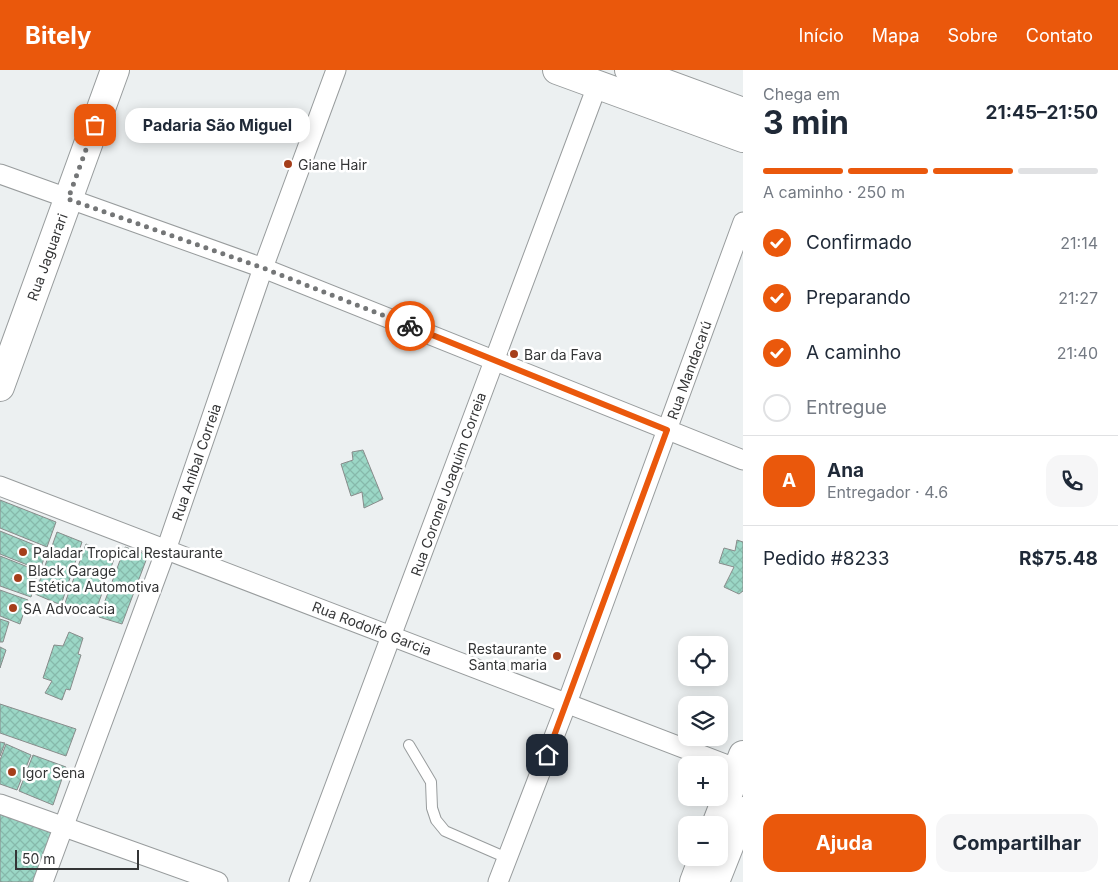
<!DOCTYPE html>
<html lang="pt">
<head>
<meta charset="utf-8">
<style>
	:root { --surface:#fff; --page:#f6f6f7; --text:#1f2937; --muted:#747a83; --line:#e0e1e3; --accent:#ea580c }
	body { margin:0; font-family:Inter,sans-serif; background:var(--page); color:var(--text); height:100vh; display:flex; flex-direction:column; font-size:19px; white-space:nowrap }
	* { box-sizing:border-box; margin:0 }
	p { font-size:16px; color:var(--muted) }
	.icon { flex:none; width:28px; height:28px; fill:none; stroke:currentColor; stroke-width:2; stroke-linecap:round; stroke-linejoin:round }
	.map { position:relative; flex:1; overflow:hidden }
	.details { display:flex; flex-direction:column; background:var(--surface); width:375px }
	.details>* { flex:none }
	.controls { position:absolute; left:678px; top:566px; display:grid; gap:10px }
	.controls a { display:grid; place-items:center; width:50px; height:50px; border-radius:10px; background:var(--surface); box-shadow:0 2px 12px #0003; font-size:25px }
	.scale { position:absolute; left:15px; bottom:12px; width:124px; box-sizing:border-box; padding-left:5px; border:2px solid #343536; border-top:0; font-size:14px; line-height:18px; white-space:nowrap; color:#343536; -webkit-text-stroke:4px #fff; paint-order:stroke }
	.pin { position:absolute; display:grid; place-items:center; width:42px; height:42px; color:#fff; margin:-21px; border-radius:10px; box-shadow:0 2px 8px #0006 }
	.courier { position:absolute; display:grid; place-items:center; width:50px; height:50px; margin:-25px; border:4px solid #ea580c; border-radius:50%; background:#fff; color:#222; box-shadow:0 1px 6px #0007 }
	.bubble { position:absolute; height:35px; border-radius:15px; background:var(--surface); box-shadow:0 2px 12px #0003; font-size:16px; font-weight:700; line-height:35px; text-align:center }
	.overview em { font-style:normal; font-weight:700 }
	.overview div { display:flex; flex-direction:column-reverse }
	.overview { display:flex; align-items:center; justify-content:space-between; height:85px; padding:0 20px }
	h1 { font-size:32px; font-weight:700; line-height:38px }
	.bar { display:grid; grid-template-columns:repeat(4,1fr); gap:8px 5px; align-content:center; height:60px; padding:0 20px }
	.bar i { height:6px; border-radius:4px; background:var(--line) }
	.bar .current { background:var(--accent) }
	.bar p { grid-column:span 4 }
	.line { display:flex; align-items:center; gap:12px; padding:0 20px; border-top:1px solid var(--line) }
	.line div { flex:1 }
	.round { display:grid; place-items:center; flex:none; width:52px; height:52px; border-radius:15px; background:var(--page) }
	ol { padding:0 20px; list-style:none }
	li { display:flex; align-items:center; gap:15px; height:55px }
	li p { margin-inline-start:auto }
	li .icon { padding:5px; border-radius:50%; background:var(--accent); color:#fff; stroke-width:4 }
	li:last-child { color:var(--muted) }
	li i { width:28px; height:28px; border:2px solid var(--line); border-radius:50% }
	.button { display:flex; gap:10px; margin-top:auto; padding:10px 20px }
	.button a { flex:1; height:58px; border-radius:15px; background:var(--accent); color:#fff; font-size:20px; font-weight:700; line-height:58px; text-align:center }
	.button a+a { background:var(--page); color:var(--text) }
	header { display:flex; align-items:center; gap:30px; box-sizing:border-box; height:70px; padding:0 25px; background:var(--accent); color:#fff }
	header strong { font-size:24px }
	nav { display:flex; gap:28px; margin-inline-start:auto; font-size:18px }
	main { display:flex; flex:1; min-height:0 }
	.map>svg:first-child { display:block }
	.building { fill:url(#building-cross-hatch); stroke:#888c8b }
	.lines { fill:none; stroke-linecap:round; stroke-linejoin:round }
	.lane-casing { stroke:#989c9d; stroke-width:12 }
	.street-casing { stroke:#989c9d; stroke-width:21 }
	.secondary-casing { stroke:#989c9d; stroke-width:30 }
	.primary-casing { stroke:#989c9d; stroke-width:30 }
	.lane { stroke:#fff; stroke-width:10 }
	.street { stroke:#fff; stroke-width:19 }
	.secondary { stroke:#fff; stroke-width:28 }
	.primary { stroke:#fff; stroke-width:28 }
	.done { stroke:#747677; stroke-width:5; stroke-dasharray:0 9 }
	.route { stroke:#ea580c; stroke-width:6 }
	.poi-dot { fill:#a53e1a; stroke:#fff; stroke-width:2 }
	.labels { text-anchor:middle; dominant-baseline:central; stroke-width:5; stroke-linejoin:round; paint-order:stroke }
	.poi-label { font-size:14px; fill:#343536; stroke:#fff; text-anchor:start }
	.street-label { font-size:14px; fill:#343536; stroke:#fff }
</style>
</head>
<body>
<header>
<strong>Bitely</strong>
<nav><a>Início</a><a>Mapa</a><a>Sobre</a><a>Contato</a></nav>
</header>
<main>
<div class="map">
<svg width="743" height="812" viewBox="0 0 743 812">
	<defs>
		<pattern id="building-cross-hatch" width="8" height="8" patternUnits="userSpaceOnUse" patternTransform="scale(1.25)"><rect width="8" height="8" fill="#9bd7c6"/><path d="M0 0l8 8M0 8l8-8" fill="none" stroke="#86b9ab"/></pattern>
	</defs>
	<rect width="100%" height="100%" fill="#ecf0f1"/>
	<g class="building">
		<path d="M363,380L383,429L364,438L362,422L351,426L341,394L353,390L352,382Z"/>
		<path d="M0,430L56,452L47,477L0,458Z"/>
		<path d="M0,461L47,480L40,500L0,484Z"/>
		<path d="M57,462L82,472L61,535L35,524Z"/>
		<path d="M737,470L743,472V521L739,524L724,517L734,497L719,493L724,478L735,481Z"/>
		<path d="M86,474L115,486L94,546L64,536Z"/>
		<path d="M125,477L148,485L122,554L99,547Z"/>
		<path d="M0,486L38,501L31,527L0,516Z"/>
		<path d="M0,520L28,530L20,554L0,546Z"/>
		<path d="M0,549L9,552L3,572H0Z"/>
		<path d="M69,562L83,568L78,584L81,585L70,620L66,619L62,630L45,623L52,611L43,608L54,575L63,576Z"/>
		<path d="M0,577L6,580L0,598Z"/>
		<path d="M0,634L76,659L66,686L0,663Z"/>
		<path d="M0,672L5,673L0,686Z"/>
		<path d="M6,674L31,685L17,720L0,714V690Z"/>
		<path d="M33,685L66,697L53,735L19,721Z"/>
		<path d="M0,739L55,758L35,812H0Z"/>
	</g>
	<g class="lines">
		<g class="lane-casing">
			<path id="lane" d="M409,675L431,712L432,738L436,750L445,761L507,788"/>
		</g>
		<g class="street-casing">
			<g id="street">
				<path d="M0,104L263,198L743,390"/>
				<path d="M0,416L743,701"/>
				<path d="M0,734L218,812"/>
				<path d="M43,812L166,480L263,198L336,0"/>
				<path d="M299,812L597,16"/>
				<path d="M498,812L567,633L743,152"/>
			</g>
		</g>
		<g class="secondary-casing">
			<g id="secondary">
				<path d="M0,317L115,0"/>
				<path d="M716,755L743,685"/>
				<path d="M694,812L703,788"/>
				<path d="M715,812L743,741"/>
			</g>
		</g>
		<g class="primary-casing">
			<g id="primary">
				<path d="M557,0L743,68"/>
				<path d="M629,0L743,42"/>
			</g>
		</g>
		<use href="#lane" class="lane"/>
		<use href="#street" class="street"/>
		<use href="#secondary" class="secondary"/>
		<use href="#primary" class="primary"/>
	</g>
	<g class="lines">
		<path class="done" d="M95,55L68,129L263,198L410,256"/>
		<path class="route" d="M410,256L667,360L547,685"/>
	</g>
	<g class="poi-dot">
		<circle cx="288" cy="94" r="5"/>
		<circle cx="514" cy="284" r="5"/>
		<circle cx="23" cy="482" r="5"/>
		<circle cx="18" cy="508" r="5"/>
		<circle cx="13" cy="538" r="5"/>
		<circle cx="557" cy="586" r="5"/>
		<circle cx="12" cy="702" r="5"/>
	</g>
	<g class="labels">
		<g class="poi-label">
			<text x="298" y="94">Giane Hair</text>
			<text x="524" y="284">Bar da Fava</text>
			<text x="33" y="482">Paladar Tropical Restaurante</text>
			<text x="28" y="500">Black Garage<tspan x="28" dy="16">Estética Automotiva</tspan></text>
			<text x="23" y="538">SA Advocacia</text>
			<text x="547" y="578" text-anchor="end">Restaurante<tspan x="547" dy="16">Santa maria</tspan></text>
			<text x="22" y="702">Igor Sena</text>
		</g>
		<g class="street-label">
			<text transform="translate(47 187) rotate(-70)">Rua Jaguarari</text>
			<text transform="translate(689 300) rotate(-70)">Rua Mandacarú</text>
			<text transform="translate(196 392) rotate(-71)">Rua Aníbal Correia</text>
			<text transform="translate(448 414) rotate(-70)">Rua Coronel Joaquim Correia</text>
			<text transform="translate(372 558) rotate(21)">Rua Rodolfo Garcia</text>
		</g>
	</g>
</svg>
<div class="controls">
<a><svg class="icon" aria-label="locate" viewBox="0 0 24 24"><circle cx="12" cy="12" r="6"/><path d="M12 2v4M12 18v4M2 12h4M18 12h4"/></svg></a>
<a><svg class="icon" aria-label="layers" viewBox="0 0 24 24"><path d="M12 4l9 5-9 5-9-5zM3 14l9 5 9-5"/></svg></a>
<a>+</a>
<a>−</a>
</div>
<div class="scale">50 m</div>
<div class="pin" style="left:95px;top:55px;background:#ea580c"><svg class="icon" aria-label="bag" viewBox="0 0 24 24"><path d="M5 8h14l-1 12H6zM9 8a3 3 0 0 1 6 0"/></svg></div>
<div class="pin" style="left:547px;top:685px;background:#1f2937"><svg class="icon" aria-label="home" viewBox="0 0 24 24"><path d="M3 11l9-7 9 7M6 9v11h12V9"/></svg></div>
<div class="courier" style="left:410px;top:256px"><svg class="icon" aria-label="bike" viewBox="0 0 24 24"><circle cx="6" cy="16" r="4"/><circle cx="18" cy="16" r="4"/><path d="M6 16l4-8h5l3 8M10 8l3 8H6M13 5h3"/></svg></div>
<div class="bubble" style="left:125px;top:38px;width:185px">Padaria São Miguel</div>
</div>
<section class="details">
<div class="overview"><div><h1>3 min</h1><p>Chega em</p></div><em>21:45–21:50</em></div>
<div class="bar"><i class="current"></i><i class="current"></i><i class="current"></i><i></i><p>A caminho · 250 m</p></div>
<ol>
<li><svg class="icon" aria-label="check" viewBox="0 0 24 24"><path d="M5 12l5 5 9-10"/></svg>Confirmado<p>21:14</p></li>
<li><svg class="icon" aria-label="check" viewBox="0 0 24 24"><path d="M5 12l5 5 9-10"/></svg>Preparando<p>21:27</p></li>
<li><svg class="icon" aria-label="check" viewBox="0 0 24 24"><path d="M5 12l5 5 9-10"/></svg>A caminho<p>21:40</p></li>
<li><i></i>Entregue</li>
</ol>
<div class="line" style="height:90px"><b class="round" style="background:var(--accent);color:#fff">A</b><div><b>Ana</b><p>Entregador · 4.6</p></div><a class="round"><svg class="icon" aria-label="phone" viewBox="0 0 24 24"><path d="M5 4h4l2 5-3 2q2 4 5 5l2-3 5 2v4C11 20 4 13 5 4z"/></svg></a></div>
<div class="line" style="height:65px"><div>Pedido #8233</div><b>R$75.48</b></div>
<div class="button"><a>Ajuda</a><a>Compartilhar</a></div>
</section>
</main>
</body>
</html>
